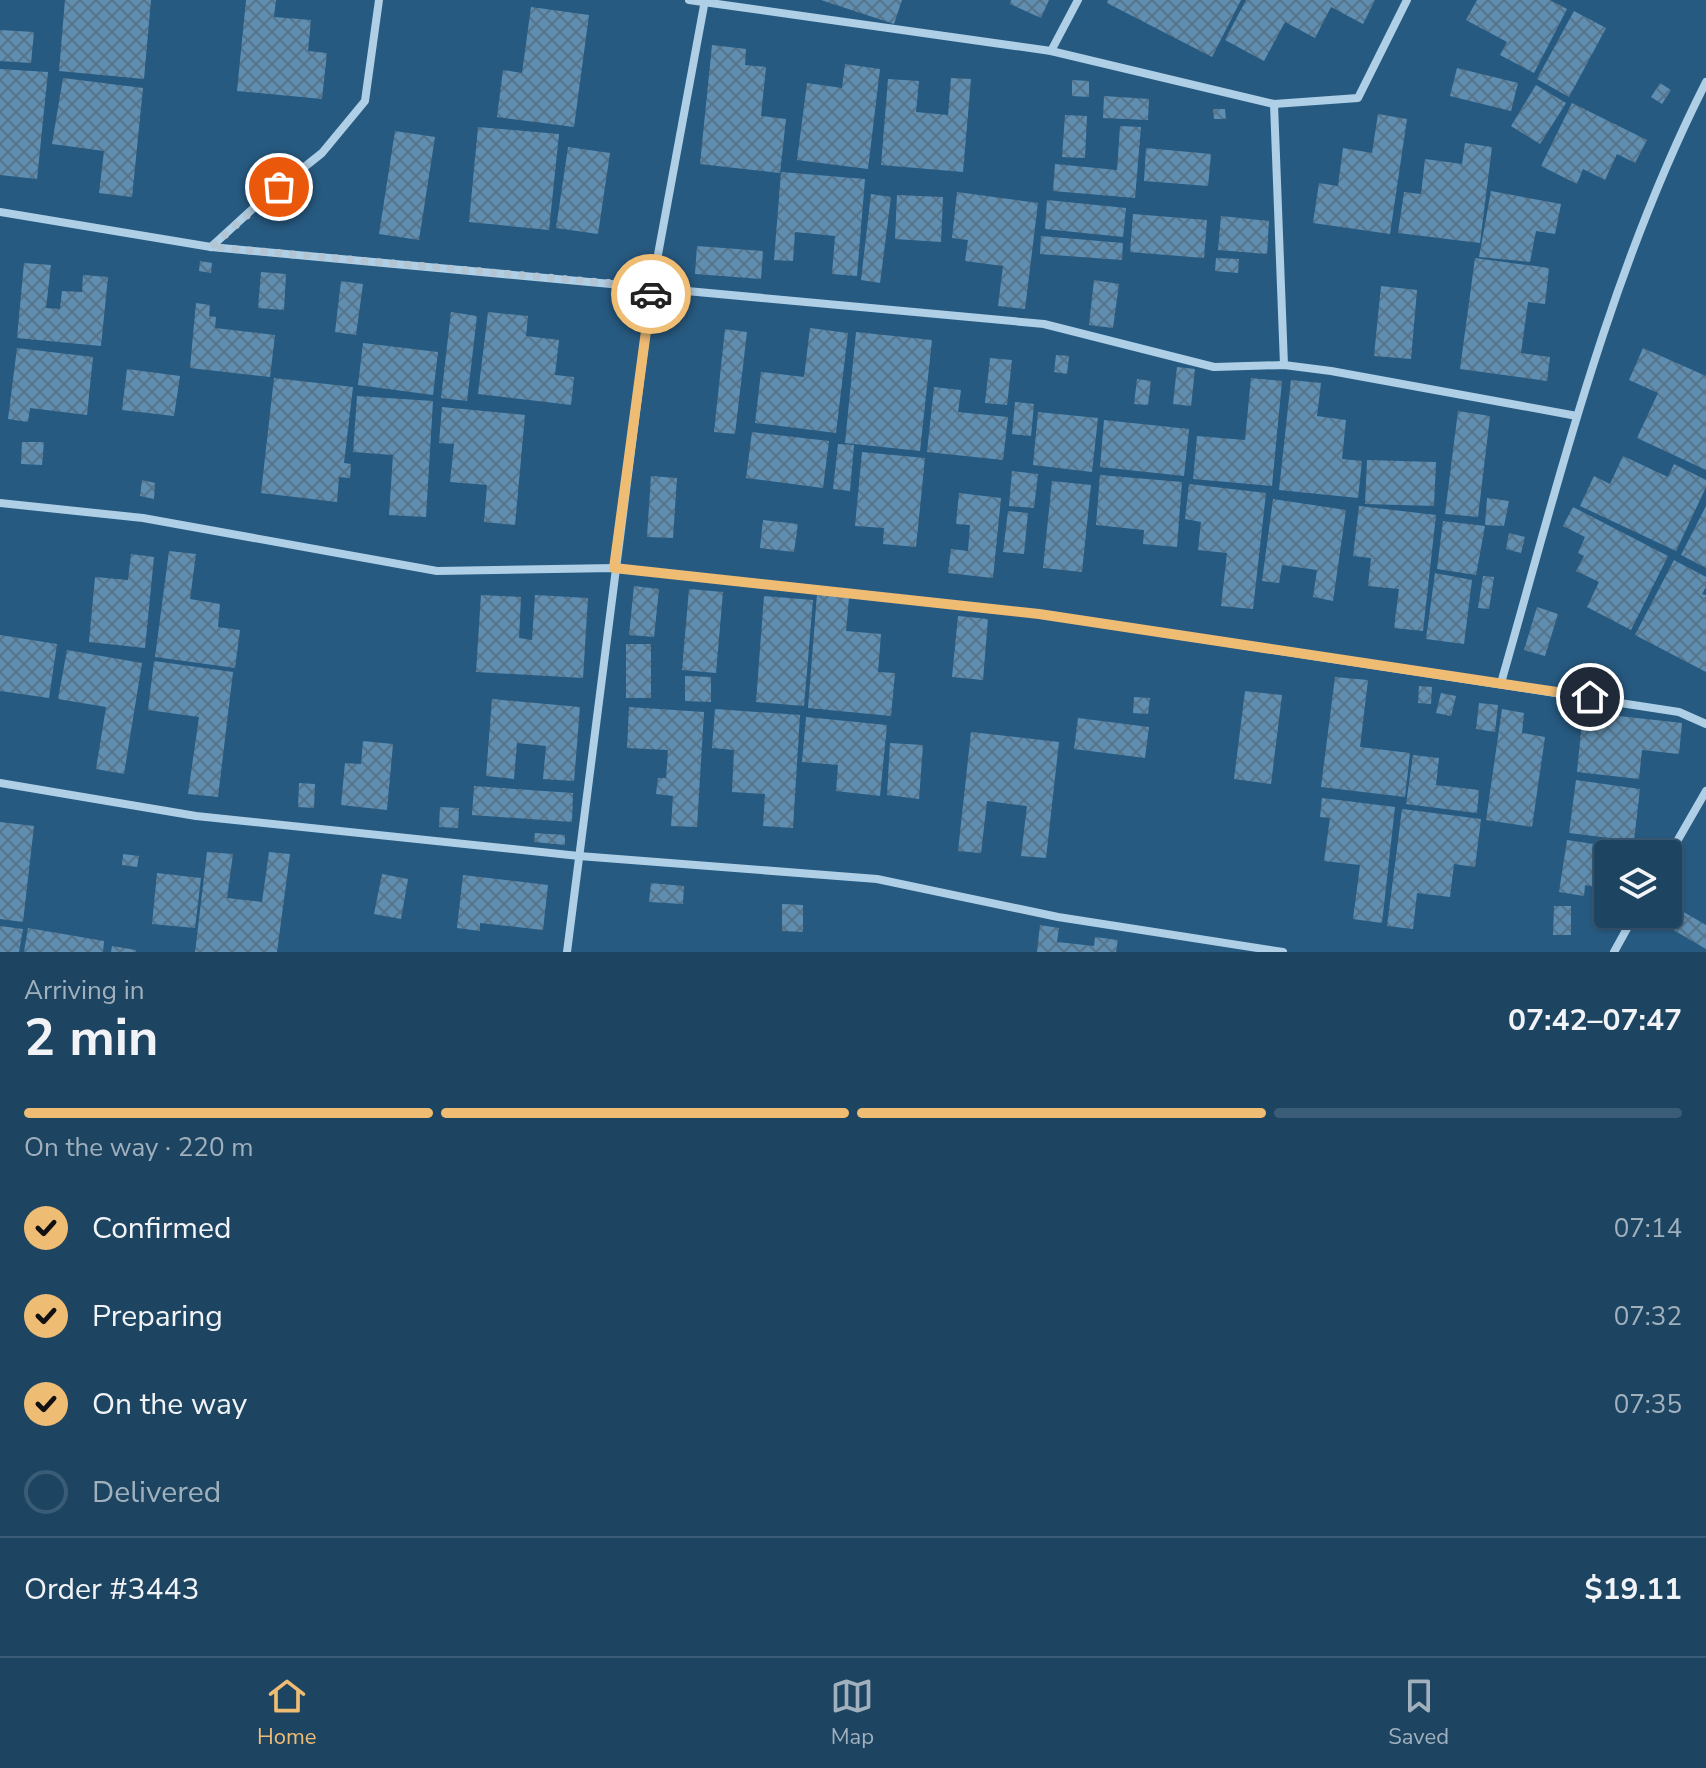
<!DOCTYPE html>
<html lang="en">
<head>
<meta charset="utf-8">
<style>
	:root { --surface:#1d4461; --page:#254b67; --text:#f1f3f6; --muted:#a0b0bd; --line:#3b5c76; --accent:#efbc74 }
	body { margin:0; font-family:"Nunito Sans",sans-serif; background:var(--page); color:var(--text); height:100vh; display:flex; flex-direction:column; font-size:30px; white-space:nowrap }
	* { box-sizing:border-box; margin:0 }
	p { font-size:26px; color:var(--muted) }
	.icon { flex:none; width:44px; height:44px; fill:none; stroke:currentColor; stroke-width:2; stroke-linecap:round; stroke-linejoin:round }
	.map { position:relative; height:952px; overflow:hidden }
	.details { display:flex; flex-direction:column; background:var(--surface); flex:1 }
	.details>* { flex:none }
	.controls { position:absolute; left:1594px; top:840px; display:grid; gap:16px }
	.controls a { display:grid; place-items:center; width:88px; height:88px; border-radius:8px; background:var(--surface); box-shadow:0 2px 6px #0004,0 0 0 2px var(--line); font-size:40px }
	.pin { position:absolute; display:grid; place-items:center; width:68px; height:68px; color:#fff; margin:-34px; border:4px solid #fff; border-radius:50%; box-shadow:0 2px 8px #0007 }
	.courier { position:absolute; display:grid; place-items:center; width:80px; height:80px; margin:-40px; border:6px solid #efbc74; border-radius:50%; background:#fff; color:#222; box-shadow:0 2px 10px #0007 }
	.head em { font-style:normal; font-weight:700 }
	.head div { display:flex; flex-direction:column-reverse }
	.head { display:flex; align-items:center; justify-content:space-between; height:136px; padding:0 24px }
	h1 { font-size:52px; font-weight:700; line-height:60px }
	.bar { display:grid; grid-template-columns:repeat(4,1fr); gap:12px 8px; align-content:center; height:96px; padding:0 24px }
	.bar i { height:10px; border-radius:6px; background:var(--line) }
	.bar .current { background:var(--accent) }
	.bar p { grid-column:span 4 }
	.line { display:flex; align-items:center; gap:20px; padding:0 24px; border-top:2px solid var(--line) }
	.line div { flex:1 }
	ol { padding:0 24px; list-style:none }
	li { display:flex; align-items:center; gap:24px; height:88px }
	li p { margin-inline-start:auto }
	li .icon { padding:8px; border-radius:50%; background:var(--accent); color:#111; stroke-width:4 }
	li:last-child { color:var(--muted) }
	li i { width:44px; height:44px; border:4px solid var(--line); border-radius:50% }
	.tab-bar { display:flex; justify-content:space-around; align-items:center; height:112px; border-top:2px solid var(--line); background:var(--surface); font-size:22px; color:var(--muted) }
	.tab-bar a { display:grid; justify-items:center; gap:4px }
	.tab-bar .current { color:var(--accent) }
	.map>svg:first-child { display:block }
	.building { fill:url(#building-cross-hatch) }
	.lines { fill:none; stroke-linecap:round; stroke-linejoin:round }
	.street { stroke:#aecfe6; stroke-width:8 }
	.done { stroke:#b3c5d3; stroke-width:8; stroke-dasharray:0 14.4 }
	.route { stroke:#efbc74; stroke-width:10 }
</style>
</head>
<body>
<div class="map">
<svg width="1706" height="952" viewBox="0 0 1706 952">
	<defs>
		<pattern id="building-cross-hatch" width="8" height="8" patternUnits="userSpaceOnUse" patternTransform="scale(2)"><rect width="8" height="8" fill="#5f8eb1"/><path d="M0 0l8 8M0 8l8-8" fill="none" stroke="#577489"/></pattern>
	</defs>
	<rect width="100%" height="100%" fill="#275a81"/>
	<g class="building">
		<path d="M65,0H151L144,79L59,71Z"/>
		<path d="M246,0H276L274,17L311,20L308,51L327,53L322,99L237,91Z"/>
		<path d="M821,0H902L894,24Z"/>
		<path d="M1011,0H1049L1041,18L1010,4Z"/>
		<path d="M1108,0H1241L1212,57L1107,3Z"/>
		<path d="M1246,0H1375L1363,24L1331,7L1315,38L1285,22L1264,61L1225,40Z"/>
		<path d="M1477,0H1550L1567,9L1534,73L1500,55L1507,42L1466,20Z"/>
		<path d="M531,7L589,15L574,127L497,117L503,70L522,73Z"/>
		<path d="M1574,11L1606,28L1569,97L1537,79Z"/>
		<path d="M0,30L34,32L31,63L0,61Z"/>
		<path d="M712,45L746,49L745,65L766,67L761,116L786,119L780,173L700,164Z"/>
		<path d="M845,64L880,69L868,169L797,160L807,83L842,88Z"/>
		<path d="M1457,68L1518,83L1511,111L1450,96Z"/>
		<path d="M0,69L48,72L37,179L0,175Z"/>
		<path d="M63,78L143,88L132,197L99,193L104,151L52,144Z"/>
		<path d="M951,78L971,79L963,172L881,165L888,79L919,81L916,112L948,115Z"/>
		<path d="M1072,80L1089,81V97L1072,96Z"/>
		<path d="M1660,83L1671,90L1662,104L1651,97Z"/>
		<path d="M1536,85L1566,103L1540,144L1511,126Z"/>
		<path d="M1104,96L1149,99L1148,120L1103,118Z"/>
		<path d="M1572,103L1647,140L1635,163L1617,154L1605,180L1583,169L1577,184L1541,166Z"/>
		<path d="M1213,109H1225L1226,119H1214Z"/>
		<path d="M1378,114L1407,119L1390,234L1313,223L1319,183L1338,186L1343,148L1372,153Z"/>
		<path d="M1065,115L1087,116L1085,158L1062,157Z"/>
		<path d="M1120,126L1141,127L1135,198L1053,191L1055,164L1117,170Z"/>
		<path d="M478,127L559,134L549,230L469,222Z"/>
		<path d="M395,131L435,137L419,240L379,234Z"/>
		<path d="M1465,143L1492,147L1480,243L1398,233L1404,192L1421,194L1425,159L1462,164Z"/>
		<path d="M568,147L610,153L598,234L556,228Z"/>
		<path d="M1146,148L1211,154L1208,186L1144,181Z"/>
		<path d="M781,172L865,179L857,276L832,274L835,236L795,232L793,261L774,260Z"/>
		<path d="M1491,191L1561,204L1555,234L1536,231L1530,262L1479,257Z"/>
		<path d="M957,192L1038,203L1025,309L998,306L1003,266L965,261L968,240L952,238Z"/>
		<path d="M871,194L891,197L880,283L861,280Z"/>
		<path d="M897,195L943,197L941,242L895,239Z"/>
		<path d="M1047,200L1126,208L1123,237L1045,229Z"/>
		<path d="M1133,214L1207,220L1204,258L1130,252Z"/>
		<path d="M1221,216L1269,221L1267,254L1218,250Z"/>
		<path d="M1041,236L1123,243L1122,260L1040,254Z"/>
		<path d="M697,246L763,251L761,279L695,274Z"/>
		<path d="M1216,258L1239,259L1238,273L1215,271Z"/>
		<path d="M1475,258L1549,268L1545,304L1528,302L1521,353L1550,357L1547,381L1460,369Z"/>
		<path d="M200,261L212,263L211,273L199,271Z"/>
		<path d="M24,263L51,265L46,308L60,309L62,291L82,292L83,275L108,277L101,346L17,338Z"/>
		<path d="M261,272L286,274L284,310L258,308Z"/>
		<path d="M1094,280L1119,284L1113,328L1089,325Z"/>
		<path d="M341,281L363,284L356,335L335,332Z"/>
		<path d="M1381,286L1417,290L1411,359L1374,356Z"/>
		<path d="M196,303L210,305L209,316L216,317L215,328L275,335L270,377L190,368Z"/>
		<path d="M451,312L477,316L467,401L441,398Z"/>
		<path d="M488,312L528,316L526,336L559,340L555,375L574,377L571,405L478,394Z"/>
		<path d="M810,328L848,333L836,433L755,423L761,372L804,377Z"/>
		<path d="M725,329L747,332L735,434L714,432Z"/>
		<path d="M856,332L932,340L920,451L845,443Z"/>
		<path d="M363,343L438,352L433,395L358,385Z"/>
		<path d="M17,348L93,357L87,415L30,408L28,422L8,419Z"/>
		<path d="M1643,348L1706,376V470L1637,438L1658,393L1629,380Z"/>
		<path d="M1056,355L1069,356L1067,374L1054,372Z"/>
		<path d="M990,358L1012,360L1007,405L985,403Z"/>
		<path d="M1177,367L1195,369L1191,406L1173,404Z"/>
		<path d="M127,369L180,376L174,416L122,410Z"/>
		<path d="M274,378L353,387L344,463L351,464L350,478L339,477L337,502L261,493Z"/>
		<path d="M1251,378L1282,381L1272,486L1193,479L1197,436L1245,440Z"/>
		<path d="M1137,379L1151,381L1148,405L1134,404Z"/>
		<path d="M1291,380L1321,383L1317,416L1346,420L1342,459L1362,461L1358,498L1279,490Z"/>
		<path d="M934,387L961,390L958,412L1008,417L1003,460L927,452Z"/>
		<path d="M357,396L433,401L426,517L389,515L393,455L353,452Z"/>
		<path d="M1015,402L1034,404L1031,436L1012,434Z"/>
		<path d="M442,407L525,415L515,525L484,522L487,485L450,482L454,444L439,443Z"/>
		<path d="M1458,411L1490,416L1478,517L1445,514Z"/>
		<path d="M1038,412L1098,418L1092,472L1033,465Z"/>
		<path d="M1104,420L1189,429L1184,476L1100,467Z"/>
		<path d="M752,432L829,441L823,488L746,478Z"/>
		<path d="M22,442H44L42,465L21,464Z"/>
		<path d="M838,444L854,445L850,491L833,489Z"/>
		<path d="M862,452L925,458L916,547L883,544L884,528L855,526Z"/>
		<path d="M1623,456L1668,477L1674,464L1706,480V487L1676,551L1580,506L1594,476L1610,484Z"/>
		<path d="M1367,460L1436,462L1434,506L1365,504Z"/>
		<path d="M1012,471L1038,474L1034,508L1009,506Z"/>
		<path d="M1100,475L1182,482L1177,547L1143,544L1144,530L1096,525Z"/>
		<path d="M651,476L677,478L673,538L647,537Z"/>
		<path d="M142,480L155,483L154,499L140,496Z"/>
		<path d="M1052,481L1091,485L1082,572L1043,568Z"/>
		<path d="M1189,484L1266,493L1253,609L1221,606L1227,553L1198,550L1201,522L1185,519Z"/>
		<path d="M959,493L1001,498L993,578L948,573L951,549L968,551L970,525L956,524Z"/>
		<path d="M1487,498L1509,501L1504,526L1485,525Z"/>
		<path d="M1273,499L1346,510L1333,601L1313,597L1317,570L1282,565L1279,583L1262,581Z"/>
		<path d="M1359,506L1436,515L1423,631L1394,628L1399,589L1368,586L1371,558L1353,556Z"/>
		<path d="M1706,506V568L1681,555Z"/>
		<path d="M1573,507L1668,556L1631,630L1587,607L1599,582L1576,571L1584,556L1578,553L1585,537L1563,526Z"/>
		<path d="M1008,511L1028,513L1024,554L1003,552Z"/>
		<path d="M763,520L798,524L794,552L760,548Z"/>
		<path d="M1443,521L1485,526L1476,575L1437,569Z"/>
		<path d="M1509,533L1525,537L1521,553L1506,549Z"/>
		<path d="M169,551L196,554L190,599L220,604L218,627L240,630L235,668L155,657Z"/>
		<path d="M131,554L154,557L145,648L89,642L95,577L128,580Z"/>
		<path d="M1674,560L1706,577V587L1702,594L1706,595V672L1635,635Z"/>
		<path d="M1435,573L1472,580L1464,644L1426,639Z"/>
		<path d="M1483,576L1494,577L1489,609L1478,608Z"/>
		<path d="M634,586L659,589L654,637L629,635Z"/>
		<path d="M689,589L723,592L716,673L682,670Z"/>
		<path d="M817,594L849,597L846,631L881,634L878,672L895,673L891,716L808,708Z"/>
		<path d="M481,595L521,597L519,638L532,640L535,595L588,598L583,678L476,672Z"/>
		<path d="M764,596L813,600L804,706L756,702Z"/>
		<path d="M1537,607L1558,614L1545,656L1524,650Z"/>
		<path d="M958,616L988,619L983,680L952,677Z"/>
		<path d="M0,635L57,644L49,698L0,691Z"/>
		<rect x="626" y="644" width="25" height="54"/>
		<path d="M67,650L142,663L124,774L96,769L106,707L58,699Z"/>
		<path d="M154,661L233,672L218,797L188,794L199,717L148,710Z"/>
		<path d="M685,676L711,677V702L685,701Z"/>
		<path d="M1335,677L1368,680L1360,747L1410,753L1405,797L1321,787Z"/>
		<path d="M1419,686L1432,687L1431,704L1418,703Z"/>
		<path d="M1245,691L1282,695L1271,784L1234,779Z"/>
		<path d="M1441,693L1456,696L1451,716L1436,713Z"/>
		<path d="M1134,697L1150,698L1148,714L1133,713Z"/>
		<path d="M492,699L580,707L574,781L543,779L546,746L517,743L514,779L486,776Z"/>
		<path d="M1479,703L1498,705L1495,732L1476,729Z"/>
		<path d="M629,707L704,712L697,827L671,826L673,796L656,794L658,778H666L668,750L627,748Z"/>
		<path d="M715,709L800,715L793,828L763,826L765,794L732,792L734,750L712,748Z"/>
		<path d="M1502,709L1524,713L1522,733L1545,737L1532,827L1486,820Z"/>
		<path d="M1583,712L1682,723L1679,754L1642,750L1639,779L1577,772Z"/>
		<path d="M806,717L887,725L880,796L836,791L838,765L802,762Z"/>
		<path d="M1078,718L1149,727L1145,758L1074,749Z"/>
		<path d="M971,732L1059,742L1046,858L1021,856L1027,806L987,801L981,853L958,851Z"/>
		<path d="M363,741L393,744L387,810L341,805L345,763L361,764Z"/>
		<path d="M890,743L923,745L919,799L887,795Z"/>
		<path d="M1413,755L1439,758L1436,785L1479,790L1477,813L1406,804Z"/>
		<path d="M1576,780L1640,789L1634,841L1569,833Z"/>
		<path d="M299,783L315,784L314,808L298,807Z"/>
		<path d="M474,786L573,793L572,822L472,815Z"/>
		<path d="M1322,798L1395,807L1382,923L1353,919L1360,865L1324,861L1330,818L1320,817Z"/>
		<path d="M440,807L459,808L458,828L439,827Z"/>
		<path d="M1402,809L1481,819L1475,867L1454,864L1450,897L1417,893L1413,929L1387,926Z"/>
		<path d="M0,822L34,826L23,922L0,919Z"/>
		<path d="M535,833L565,835V845L534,842Z"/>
		<path d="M1567,840L1640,851V854H1608V889L1585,885L1584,896L1559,892Z"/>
		<path d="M207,852L233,854L227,898L262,902L269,852L290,854L277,952H195Z"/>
		<path d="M123,854L139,856L137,867L122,865Z"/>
		<path d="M157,873L201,878L195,928L152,924Z"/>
		<path d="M382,874L408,879L401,919L374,914Z"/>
		<path d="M463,875L548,885L543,930L480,923V931L457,928Z"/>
		<path d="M651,883L684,886L683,904L649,902Z"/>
		<path d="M1668,903L1706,925V949L1653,918L1655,914H1668Z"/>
		<path d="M782,904L803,905V932L782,931Z"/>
		<path d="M1554,906H1571V935H1553Z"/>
		<path d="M1040,925L1059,928L1057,942L1094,946L1095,937L1118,940L1116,952H1037Z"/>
		<path d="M0,926L23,929L19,952H0Z"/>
		<path d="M28,928L104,941L103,952H24Z"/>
		<path d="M112,946L136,950V952H111Z"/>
	</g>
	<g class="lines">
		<g class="street">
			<path d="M689,0L1051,51L1274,104L1358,98L1407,0"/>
			<path d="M1051,51L1078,0"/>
			<path d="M1274,104L1284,365"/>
			<path d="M0,212L211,247L1044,324L1214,367L1284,365L1331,371L1577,416"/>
			<path d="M211,247L258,204L322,153L365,101L379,0"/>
			<path d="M0,503L143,518L437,571L614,568L1039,614L1679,712L1706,724"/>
			<path d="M1501,683C1559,480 1610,271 1706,82"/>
			<path d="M0,783L196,816L579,856L877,879L1058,917L1283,952"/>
			<path d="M1668,857L1706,791"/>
			<path d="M567,952L652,287L705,0"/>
			<path d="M1614,952L1635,914"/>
		</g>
	</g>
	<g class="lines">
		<path class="done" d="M279,187L211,247L652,287L651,294"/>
		<path class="route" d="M651,294L614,568L1039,614L1590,697"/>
	</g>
</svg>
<div class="controls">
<a><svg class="icon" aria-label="layers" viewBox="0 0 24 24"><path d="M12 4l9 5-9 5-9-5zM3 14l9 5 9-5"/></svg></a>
</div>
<div class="pin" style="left:279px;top:187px;background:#ea580c"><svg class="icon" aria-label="bag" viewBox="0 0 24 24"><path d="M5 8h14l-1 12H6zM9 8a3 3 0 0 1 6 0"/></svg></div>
<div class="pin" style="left:1590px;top:697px;background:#1f2937"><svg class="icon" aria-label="home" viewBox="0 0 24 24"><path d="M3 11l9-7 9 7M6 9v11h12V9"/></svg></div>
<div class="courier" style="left:651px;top:294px"><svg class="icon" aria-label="car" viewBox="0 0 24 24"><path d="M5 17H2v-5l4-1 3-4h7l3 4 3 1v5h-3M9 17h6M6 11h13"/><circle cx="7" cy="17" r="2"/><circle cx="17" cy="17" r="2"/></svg></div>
</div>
<section class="details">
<div class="head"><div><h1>2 min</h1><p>Arriving in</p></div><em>07:42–07:47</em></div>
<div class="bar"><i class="current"></i><i class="current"></i><i class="current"></i><i></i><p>On the way · 220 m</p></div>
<ol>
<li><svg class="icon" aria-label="check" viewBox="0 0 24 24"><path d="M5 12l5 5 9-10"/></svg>Confirmed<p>07:14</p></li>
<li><svg class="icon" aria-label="check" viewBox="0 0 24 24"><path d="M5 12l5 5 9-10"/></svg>Preparing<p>07:32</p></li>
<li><svg class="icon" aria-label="check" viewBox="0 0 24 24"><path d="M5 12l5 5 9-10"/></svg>On the way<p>07:35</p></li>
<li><i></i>Delivered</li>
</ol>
<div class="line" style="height:104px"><div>Order #3443</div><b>$19.11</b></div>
</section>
<nav class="tab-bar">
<a class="current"><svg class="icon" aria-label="home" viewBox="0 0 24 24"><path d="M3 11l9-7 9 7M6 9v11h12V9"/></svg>Home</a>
<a><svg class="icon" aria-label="map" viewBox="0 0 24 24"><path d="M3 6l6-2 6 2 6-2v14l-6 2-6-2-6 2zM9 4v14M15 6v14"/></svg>Map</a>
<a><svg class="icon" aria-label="saved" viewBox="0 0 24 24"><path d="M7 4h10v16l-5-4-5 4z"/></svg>Saved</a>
</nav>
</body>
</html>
